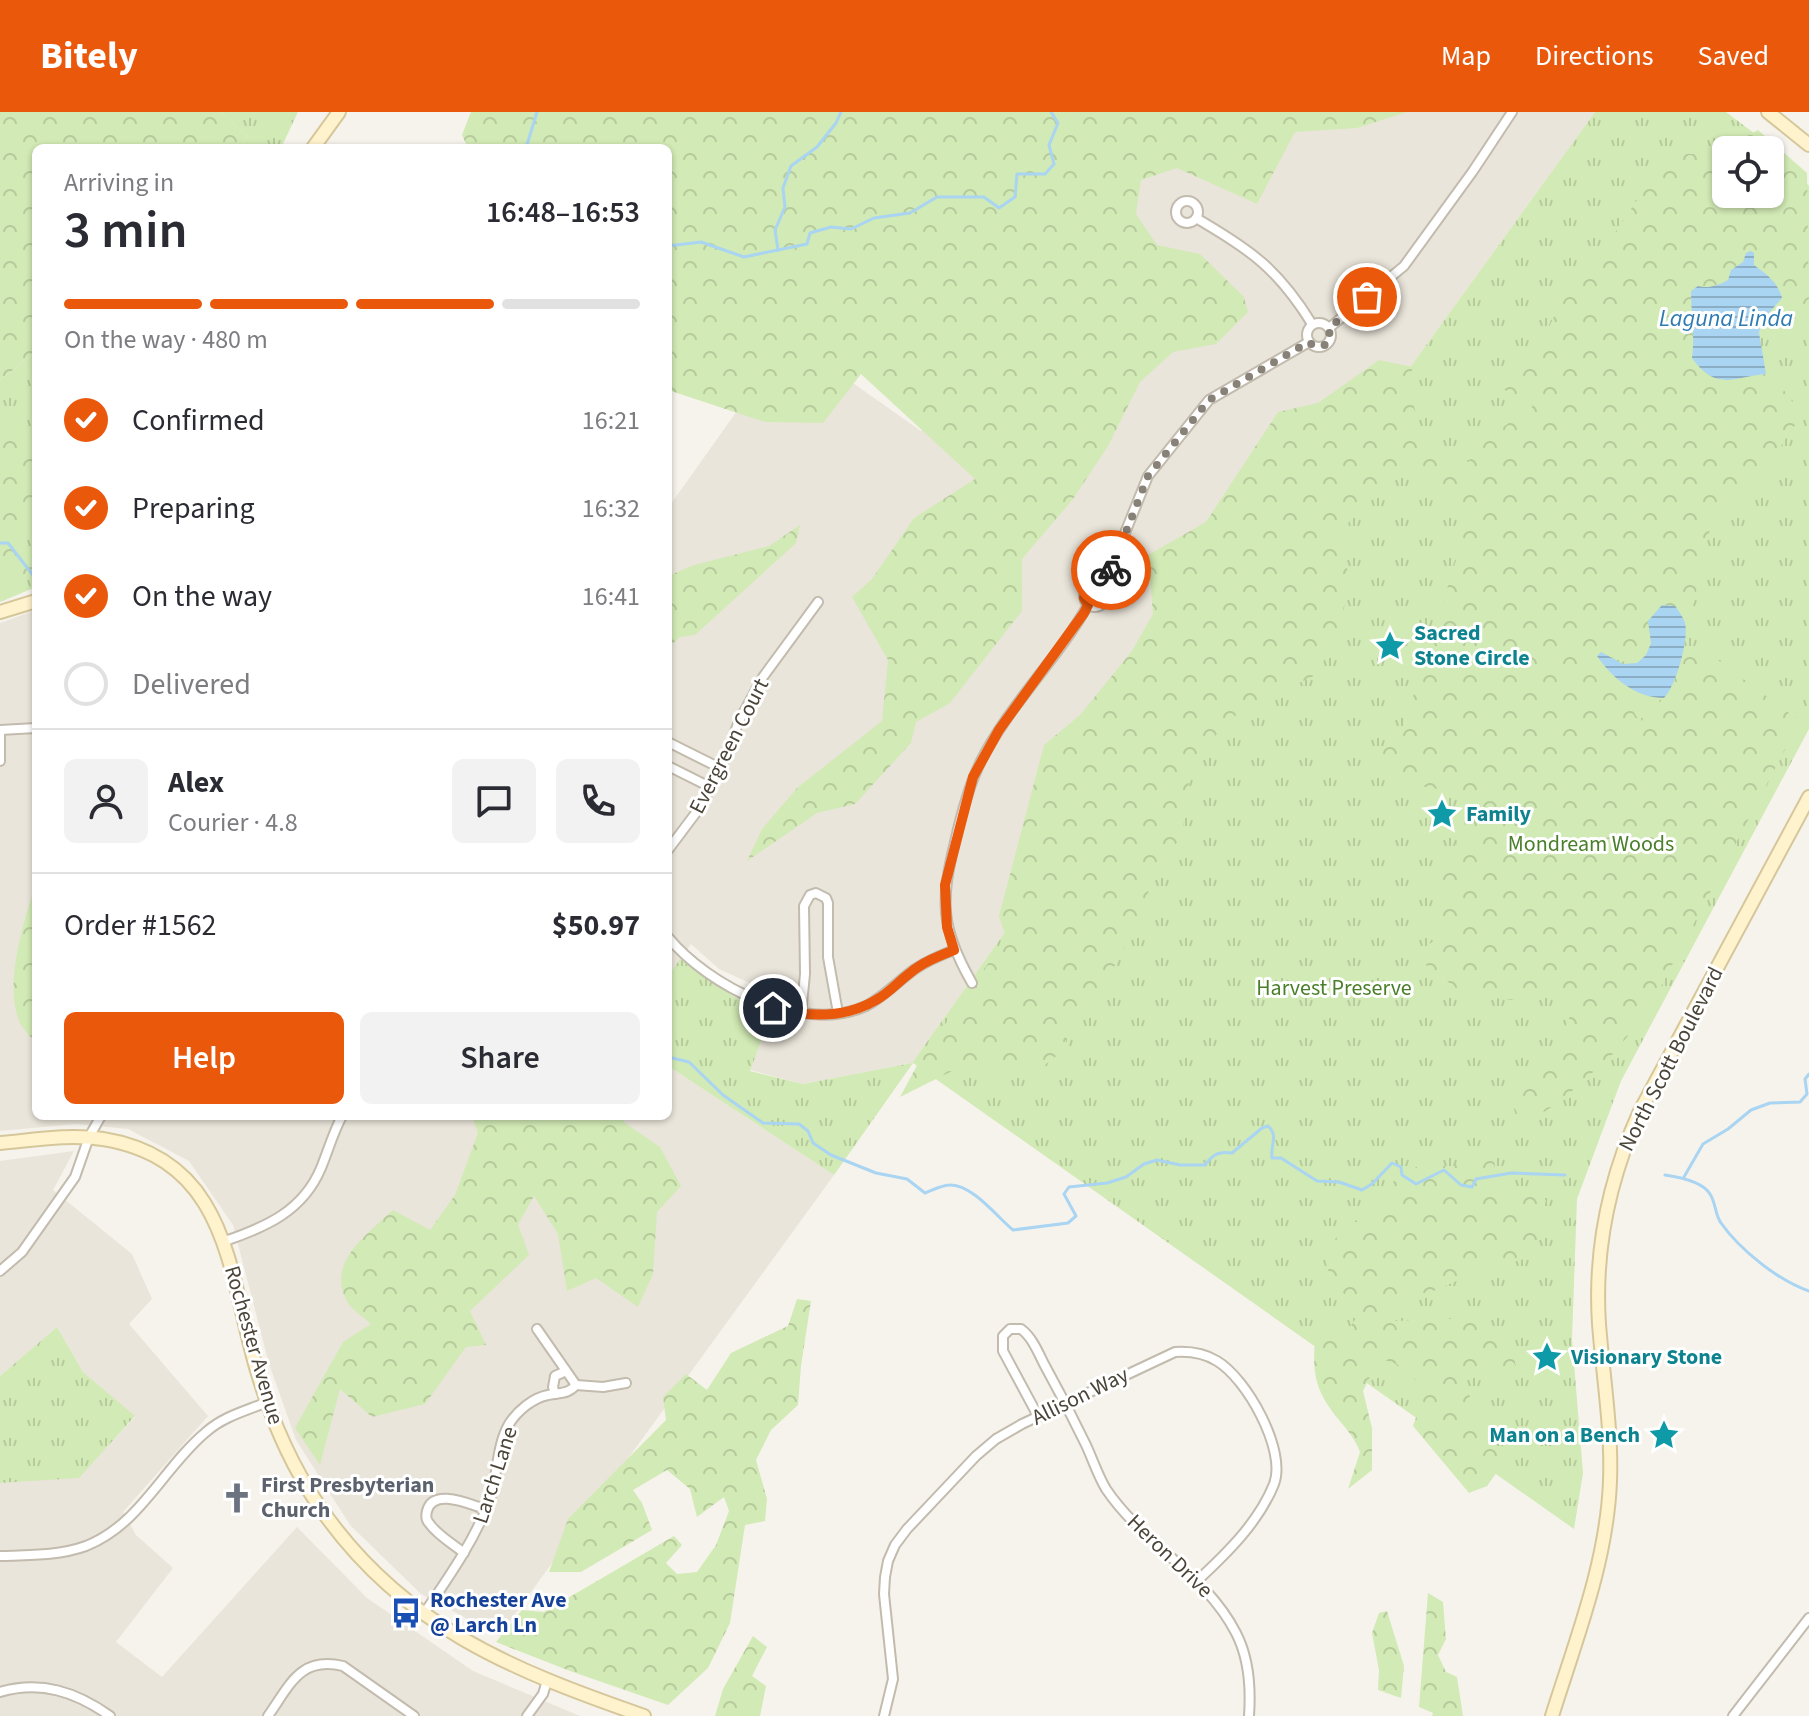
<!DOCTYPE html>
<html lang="en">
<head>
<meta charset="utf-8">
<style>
	:root { --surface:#fff; --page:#f2f2f3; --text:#2b2b33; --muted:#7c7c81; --line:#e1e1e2; --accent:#ea580c }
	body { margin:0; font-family:"Source Sans 3",sans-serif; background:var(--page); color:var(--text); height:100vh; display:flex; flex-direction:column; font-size:30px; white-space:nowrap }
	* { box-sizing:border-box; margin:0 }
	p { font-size:26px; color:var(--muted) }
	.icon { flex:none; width:44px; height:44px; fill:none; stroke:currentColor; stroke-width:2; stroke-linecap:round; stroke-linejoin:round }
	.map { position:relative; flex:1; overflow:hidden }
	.drawer { position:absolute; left:32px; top:32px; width:640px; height:976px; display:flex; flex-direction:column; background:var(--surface); border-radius:12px; box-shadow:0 2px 6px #0004 }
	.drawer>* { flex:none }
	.buttons { position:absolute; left:1712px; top:24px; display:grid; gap:16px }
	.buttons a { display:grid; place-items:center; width:72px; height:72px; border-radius:12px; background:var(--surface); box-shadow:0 2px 6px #0004; font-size:40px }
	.pin { position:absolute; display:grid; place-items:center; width:68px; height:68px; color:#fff; margin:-34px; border:4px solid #fff; border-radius:50%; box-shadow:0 2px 8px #0007 }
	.courier { position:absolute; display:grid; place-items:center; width:80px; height:80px; margin:-40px; border:6px solid #ea580c; border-radius:50%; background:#fff; color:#222; box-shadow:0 2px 10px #0007 }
	.summary em { font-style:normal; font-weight:600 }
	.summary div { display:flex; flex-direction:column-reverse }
	.summary { display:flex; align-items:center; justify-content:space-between; height:136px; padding:0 32px }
	h1 { font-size:52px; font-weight:600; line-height:60px }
	.bar { display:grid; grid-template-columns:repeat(4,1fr); gap:12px 8px; align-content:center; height:96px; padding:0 32px }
	.bar i { height:10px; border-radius:6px; background:var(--line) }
	.bar .selected { background:var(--accent) }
	.bar p { grid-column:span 4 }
	.line { display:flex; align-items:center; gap:20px; padding:0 32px; border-top:2px solid var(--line) }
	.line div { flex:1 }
	.round { display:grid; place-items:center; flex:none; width:84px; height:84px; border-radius:12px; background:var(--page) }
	ol { padding:0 32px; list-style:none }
	li { display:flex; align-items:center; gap:24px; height:88px }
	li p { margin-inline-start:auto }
	li .icon { padding:8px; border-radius:50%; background:var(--accent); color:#fff; stroke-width:4 }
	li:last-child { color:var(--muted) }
	li i { width:44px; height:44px; border:4px solid var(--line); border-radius:50% }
	.primary-button { display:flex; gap:16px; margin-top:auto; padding:16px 32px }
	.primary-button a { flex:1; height:92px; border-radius:12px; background:var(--accent); color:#fff; font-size:32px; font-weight:600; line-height:92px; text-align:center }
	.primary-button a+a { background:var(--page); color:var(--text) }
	header { display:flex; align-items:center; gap:48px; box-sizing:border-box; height:112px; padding:0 40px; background:var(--accent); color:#fff }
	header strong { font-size:38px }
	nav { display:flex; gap:44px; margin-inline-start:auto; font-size:28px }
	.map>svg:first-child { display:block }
	.residential { fill:#eae5da }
	.grass { fill:url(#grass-tufts); fill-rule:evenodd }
	.forest { fill:url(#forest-crowns); fill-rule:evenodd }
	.water { fill:url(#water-rules) }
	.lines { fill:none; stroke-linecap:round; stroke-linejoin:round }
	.stream { stroke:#a9d4f2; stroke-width:3 }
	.minor-casing { stroke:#c2bbae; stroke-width:12 }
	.secondary-casing { stroke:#d6c79b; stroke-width:16 }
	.minor { stroke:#fff; stroke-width:8 }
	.secondary { stroke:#fff3cd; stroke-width:12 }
	.done { stroke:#878178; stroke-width:8; stroke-dasharray:0 14.4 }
	.route { stroke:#ea580c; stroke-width:10 }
	.labels { text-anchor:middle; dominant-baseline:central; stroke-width:6; stroke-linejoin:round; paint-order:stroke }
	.culture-label { font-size:22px; font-weight:bold; fill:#0d838f; stroke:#fff; text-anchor:start }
	.street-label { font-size:22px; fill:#4b4439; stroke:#fff }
	.park-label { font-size:22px; fill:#4a7f2a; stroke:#fff }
	.worship-label { font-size:22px; font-weight:bold; fill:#5b616d; stroke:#fff; text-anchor:start }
	.transit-label { font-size:22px; font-weight:bold; fill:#164399; stroke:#fff; text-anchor:start }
	.water-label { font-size:24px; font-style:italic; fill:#2e7ab2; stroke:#fff }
</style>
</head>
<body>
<header>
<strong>Bitely</strong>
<nav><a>Map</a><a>Directions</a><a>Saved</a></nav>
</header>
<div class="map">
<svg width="1809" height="1604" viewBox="0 0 1809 1604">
	<defs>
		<pattern id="grass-tufts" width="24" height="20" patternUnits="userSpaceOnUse" patternTransform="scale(2)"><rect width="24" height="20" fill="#d2eab5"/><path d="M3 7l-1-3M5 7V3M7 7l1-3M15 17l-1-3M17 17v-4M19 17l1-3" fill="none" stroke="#b6ca9c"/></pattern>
		<pattern id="forest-crowns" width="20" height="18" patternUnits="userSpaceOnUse" patternTransform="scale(2)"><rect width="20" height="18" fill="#d2eab5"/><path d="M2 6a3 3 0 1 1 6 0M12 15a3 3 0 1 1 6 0" fill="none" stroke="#b6ca9c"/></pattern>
		<pattern id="water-rules" width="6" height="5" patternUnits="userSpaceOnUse" patternTransform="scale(2)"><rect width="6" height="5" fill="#a9d4f2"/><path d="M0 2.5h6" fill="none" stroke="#8caec5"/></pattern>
	</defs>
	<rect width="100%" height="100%" fill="#f6f3ec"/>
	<g class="residential">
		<path d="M1178,0H1595L1214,526L912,951L803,972L750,958L770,904L774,882L719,857L691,832L668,864V396L789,226L921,319Z"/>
		<path d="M36,498V1004H668V954L834,1063L499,1524L421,1482L350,1413L296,1328L269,1252L233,1113L189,1049L128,1017L76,1012L0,1019V511Z"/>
		<path d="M74,1039L53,1078L132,1142L152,1187L129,1212L208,1304L123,1400L136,1423L173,1456L116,1530L162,1565L297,1415L367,1486L473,1559L580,1604H0V1371L79,1365L135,1305L83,1260L57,1215L0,1264V1049Z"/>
	</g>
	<g class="grass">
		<path d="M221,0H298L281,36H241L247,24Z"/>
		<path d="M1595,0H1726L1779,40L1809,74V617L1621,969L1577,1087L1572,1227L1583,1361L1574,1417L913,951L834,1063L668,954V864L680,847L731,883L770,904L750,959L803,972L912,951L1214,526ZM1726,38H1770V82H1726Z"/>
		<path d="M36,240V475L0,490V268Z"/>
		<path d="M57,1215L83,1260L135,1304L79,1366L0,1371V1264Z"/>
	</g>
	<g class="forest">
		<path d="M0,0H221L247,24L241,36H36V240L0,268Z"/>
		<path d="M471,0H1407L1357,16L1295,20L1257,92L1177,56L1141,68L1136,102L1157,133L1200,142L1244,185L1248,200L1216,232L1173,240L1140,270L1108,334L1073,387L1022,447V499L950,591L916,610L911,631L855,692L817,701L747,749L762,717L797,676L882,609L888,548L852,485L872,467L914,406L975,367L861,262L823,311L765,310L668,278V36H468L462,23Z"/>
		<path d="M1758,18L1807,61L1809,199L1776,217L1768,201L1781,186L1768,163L1746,146L1731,158L1728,168C1719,173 1708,177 1698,174L1691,180C1691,202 1695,224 1692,246L1729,269L1766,262L1777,269L1802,303L1766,356L1712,408L1692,498L1684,508L1675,494L1648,509C1648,515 1650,522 1650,529C1652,563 1618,549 1601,541C1605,559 1629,591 1640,610L1671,579L1681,545L1711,543L1800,609L1647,901L1612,943L1562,988L1520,1016L1510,985L1553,940L1577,890L1571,880L1512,888L1465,883L1413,843L1437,827L1439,766L1465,714L1459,681L1388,668L1378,640L1402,620L1457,445L1466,407L1424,376L1420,365L1393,363L1351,405L1337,438L1352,466L1335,529L1316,563L1240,599L1215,624L1189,671L1182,723L1152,768L1139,811L1103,873L1060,909L1068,935L1042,955L1003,960L970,950L900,985L920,948L1006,826L999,804L1044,633L1080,603L1132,539L1153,502L1148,443L1206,410L1278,300L1318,291L1379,248L1413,255L1409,267L1423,340L1457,364L1486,327L1533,294L1503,277L1538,239L1564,183L1608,131L1645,76L1684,42H1713ZM1726,38H1770V82H1726Z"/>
		<path d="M0,311L36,334V407L24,409L17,422L36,450V457L19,466L0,459Z"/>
		<path d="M800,413L796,431L695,523L680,525L668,536V464L694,453L769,434Z"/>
		<path d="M36,773V931C32,926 27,921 23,916C1,883 23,808 36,773Z"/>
		<path d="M472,1004H621L625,1011L660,1035L681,1074L657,1100L653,1162L638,1195L596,1166L567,1179L558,1122L534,1084L518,1113L529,1143L470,1199L486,1233L466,1235L425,1292L372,1305L340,1277L320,1353L295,1316L343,1230L371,1212C365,1206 353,1199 348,1191C324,1151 368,1122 393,1098L430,1118L455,1083L478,1021Z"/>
		<path d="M1468,1039L1493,1040L1497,1073L1546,1088L1533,1145L1484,1157L1431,1180L1403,1184L1395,1209L1476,1206L1510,1223L1516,1256L1476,1257L1464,1273L1504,1350L1487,1374L1469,1381L1413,1314L1425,1279L1404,1255L1379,1246L1363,1279L1372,1316V1358L1348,1377L1360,1340C1355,1327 1348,1319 1339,1308C1316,1280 1312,1263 1315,1227L1345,1222L1356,1206L1351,1190L1331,1167L1325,1148L1342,1114L1379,1099L1393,1070L1424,1050L1453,1055Z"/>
		<path d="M797,1187L811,1189L801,1254L798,1293L771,1318L756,1348L767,1387L765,1409L745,1413L730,1511L708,1556L668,1593L570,1559L496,1530L522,1498L544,1500L674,1424L682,1433L666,1451L677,1462L697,1460L716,1433L729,1399L724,1385L697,1405L690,1377L667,1358L633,1378L642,1391L652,1418L581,1460H549L568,1407L666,1308L663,1285L686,1262L707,1278L731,1241L788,1214Z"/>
		<path d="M1428,1481L1443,1490L1446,1527L1438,1543L1446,1560L1457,1565L1463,1604H1432L1433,1601L1419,1595Z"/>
		<path d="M1387,1499L1404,1554L1401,1586L1378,1578L1379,1558L1372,1521L1379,1501Z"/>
		<path d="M753,1524L767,1535L752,1564L766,1574L760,1604H715L723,1577Z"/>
	</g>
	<g class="water">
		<path d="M1751,139L1754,141V153C1766,162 1778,170 1782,186L1761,210L1759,221L1766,262C1732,265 1717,280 1692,246C1695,224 1691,202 1691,179L1698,174C1708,177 1719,173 1728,168L1731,158L1743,150L1746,141Z"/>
		<path d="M1662,493L1675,494C1679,499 1683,505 1685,511C1689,528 1676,574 1664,586C1636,586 1612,566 1597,544L1601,540L1623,552L1637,551L1646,543L1651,531L1648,509Z"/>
	</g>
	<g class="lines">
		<g class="stream">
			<path d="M526,36L537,0"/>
			<path d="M668,134L701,130L744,145L807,132L810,121L831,115L851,117L874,106L910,101L937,85H984L999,96L1015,85L1017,62H1045L1054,52L1049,33L1058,11L1051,0"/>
			<path d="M778,138L775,118L785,95L783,76L791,54L817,35L836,11L841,0"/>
			<path d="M0,431H8L36,467"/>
			<path d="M668,945L689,950L723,983L763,1011L799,1012L808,1019L813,1031L831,1043L876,1061L907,1067L925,1081C933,1078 942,1073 950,1073C972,1072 998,1106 1013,1118L1068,1111L1076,1104L1064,1082L1069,1075L1107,1071L1126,1065L1144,1052L1157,1048L1180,1053H1205C1213,1042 1219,1039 1232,1041L1262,1016L1268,1014C1279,1024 1270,1033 1272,1046H1281L1317,1069L1339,1070L1362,1078L1372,1072L1392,1051L1401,1055L1402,1063L1416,1072L1444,1058L1461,1073L1472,1075L1476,1067L1511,1061L1565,1063"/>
			<path d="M1665,1063C1679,1065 1702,1069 1710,1082C1716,1091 1715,1103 1721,1111C1740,1138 1779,1169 1809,1179"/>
			<path d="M1684,1065L1703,1032L1728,1017L1751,998L1770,991L1800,990L1807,982L1805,967L1809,962"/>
		</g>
		<g class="minor-casing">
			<g id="minor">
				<circle cx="1187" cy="100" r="11"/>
				<path d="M1196,106C1251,138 1278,157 1312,212"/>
				<circle cx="1319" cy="223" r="12"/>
				<path d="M1329,216L1404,154L1473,59L1512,0"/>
				<circle cx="1095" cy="484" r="11"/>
				<path d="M1101,474L1110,458L1148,364L1209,288L1309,230"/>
				<path d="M0,618L36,616"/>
				<path d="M0,620V649"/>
				<path d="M668,630L720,656"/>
				<path d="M668,654L710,675"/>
				<path d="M668,738L701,694L725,647L739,609L763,565L818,490"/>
				<path d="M668,825C708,874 803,923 866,894C885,884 898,869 915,857C927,849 941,843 954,838"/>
				<path d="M972,871C941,817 940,790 955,730C961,703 968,675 981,649C1009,593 1057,548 1088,493"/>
				<path d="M801,902L805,862L804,794L810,783L816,781L826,786L828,791V845L838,901"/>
				<path d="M225,1129C266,1115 303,1099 321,1056C328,1039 333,1021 342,1004"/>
				<path d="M0,1159L22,1140L75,1065L89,1025L101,1004"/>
				<path d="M537,1217L576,1273"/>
				<path d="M555,1282L553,1275L555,1264L566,1259"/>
				<path d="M1038,1304L1003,1239V1224L1010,1217H1021C1032,1225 1038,1240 1044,1252C1059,1279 1073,1306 1086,1333C1093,1348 1098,1364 1106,1377C1143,1432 1206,1462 1236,1521C1249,1546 1251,1576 1249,1604"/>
				<path d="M464,1441C453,1432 437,1423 429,1411C426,1408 426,1403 427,1399C433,1375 471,1393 485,1397"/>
				<path d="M0,1444C29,1443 58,1444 86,1434C141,1412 163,1356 206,1320C224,1304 246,1299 267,1290"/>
				<path d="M423,1503C448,1466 473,1431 489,1390C498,1365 496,1334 509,1312C518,1298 533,1286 548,1283C561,1280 567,1283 576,1273L603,1275L626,1271"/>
				<path d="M0,1580C41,1568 76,1580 110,1604"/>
				<path d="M268,1604C290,1573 300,1544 343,1554L414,1604"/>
				<path d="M527,1604L543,1582L547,1569"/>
				<path d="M884,1604L893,1567L884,1482L885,1465L888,1449L895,1433L907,1417L976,1344L996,1327L1022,1312L1175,1240C1190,1239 1204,1241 1217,1249C1246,1266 1287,1338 1274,1372C1259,1410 1227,1441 1198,1468"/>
				<path d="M1733,1604L1809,1506"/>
			</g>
		</g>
		<g class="secondary-casing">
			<g id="secondary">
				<path d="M1768,0L1809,33"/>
				<path d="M313,36L339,0"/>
				<path d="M0,500L36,489"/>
				<path d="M0,1031C34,1028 69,1022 103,1027C231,1048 228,1164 258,1262C272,1309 291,1353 319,1394C401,1514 512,1558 644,1604"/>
				<path d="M1552,1604C1576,1527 1607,1450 1610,1369C1612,1317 1603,1264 1599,1212C1594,1137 1609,1067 1640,999L1809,685"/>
			</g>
		</g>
		<use href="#minor" class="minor"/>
		<use href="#secondary" class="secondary"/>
	</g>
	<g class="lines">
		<path class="done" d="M1111,458L1148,364L1209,288L1309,230C1316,237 1324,236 1330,228L1329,216L1367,185"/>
		<path class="route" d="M773,896C807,905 844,907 876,888C889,881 898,870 910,861C923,850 939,844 954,838L947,815L945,773L973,665L999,618L1084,501L1088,493L1084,486L1086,477L1092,473L1101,474L1111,458"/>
	</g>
	<defs>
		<g id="sight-bare" transform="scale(2.4)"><path d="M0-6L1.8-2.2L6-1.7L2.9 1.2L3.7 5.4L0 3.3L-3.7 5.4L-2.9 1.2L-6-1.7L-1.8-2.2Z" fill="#0f9aa8" stroke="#fff" stroke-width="2.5" paint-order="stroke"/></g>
		<g id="church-bare" transform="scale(2.4)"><path d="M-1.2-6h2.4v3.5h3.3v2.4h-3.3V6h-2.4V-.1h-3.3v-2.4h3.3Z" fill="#6b7280" stroke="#fff" stroke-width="2.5" paint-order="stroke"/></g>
		<g id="bus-bare" transform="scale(2.4)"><path d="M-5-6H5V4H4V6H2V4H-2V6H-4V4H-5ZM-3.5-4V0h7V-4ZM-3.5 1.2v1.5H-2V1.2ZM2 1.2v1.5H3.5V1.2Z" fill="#1a4fb4" stroke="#fff" stroke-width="2.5" paint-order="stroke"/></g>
	</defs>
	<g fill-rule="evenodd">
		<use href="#sight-bare" x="1390" y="534"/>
		<use href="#sight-bare" x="1442" y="702"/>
		<use href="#sight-bare" x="1547" y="1245"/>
		<use href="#sight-bare" x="1664" y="1323"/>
		<use href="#church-bare" x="237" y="1386"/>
		<use href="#bus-bare" x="406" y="1501"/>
	</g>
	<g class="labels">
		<g class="culture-label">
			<text x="1414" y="521">Sacred<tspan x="1414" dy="25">Stone Circle</tspan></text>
			<text x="1466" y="702">Family</text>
			<text x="1571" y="1245">Visionary Stone</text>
			<text x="1640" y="1323" text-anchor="end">Man on a Bench</text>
		</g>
		<g class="street-label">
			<text transform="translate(729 634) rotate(-63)">Evergreen Court</text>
			<text transform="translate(1671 947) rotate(-63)">North Scott Boulevard</text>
			<text transform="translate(254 1233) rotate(74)">Rochester Avenue</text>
			<text transform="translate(1080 1284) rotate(-26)">Allison Way</text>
			<text transform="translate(495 1363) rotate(-72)">Larch Lane</text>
			<text transform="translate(1170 1444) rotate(44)">Heron Drive</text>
		</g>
		<g class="park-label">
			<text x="1591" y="732">Mondream Woods</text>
			<text x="1334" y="876">Harvest Preserve</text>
		</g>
		<g class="worship-label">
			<text x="261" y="1373">First Presbyterian<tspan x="261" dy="25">Church</tspan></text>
		</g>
		<g class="transit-label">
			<text x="430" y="1488">Rochester Ave<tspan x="430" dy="25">@ Larch Ln</tspan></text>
		</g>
		<g class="water-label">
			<text x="1726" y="206">Laguna Linda</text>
		</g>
	</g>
</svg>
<div class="buttons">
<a><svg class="icon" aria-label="locate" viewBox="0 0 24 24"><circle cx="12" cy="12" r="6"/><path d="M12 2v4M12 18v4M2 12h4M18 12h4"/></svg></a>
</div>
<div class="pin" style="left:1367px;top:185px;background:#ea580c"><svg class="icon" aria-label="bag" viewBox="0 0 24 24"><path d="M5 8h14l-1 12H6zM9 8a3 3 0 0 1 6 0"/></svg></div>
<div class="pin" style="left:773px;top:896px;background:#1f2937"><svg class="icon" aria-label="home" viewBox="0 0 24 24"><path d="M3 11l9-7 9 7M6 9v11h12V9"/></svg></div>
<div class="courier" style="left:1111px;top:458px"><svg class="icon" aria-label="bike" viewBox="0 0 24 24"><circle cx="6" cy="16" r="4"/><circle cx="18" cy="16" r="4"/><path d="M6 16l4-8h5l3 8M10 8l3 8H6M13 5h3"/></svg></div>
<section class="drawer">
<div class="summary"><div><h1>3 min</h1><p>Arriving in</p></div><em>16:48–16:53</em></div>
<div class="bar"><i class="selected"></i><i class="selected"></i><i class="selected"></i><i></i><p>On the way · 480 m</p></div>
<ol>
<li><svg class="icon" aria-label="check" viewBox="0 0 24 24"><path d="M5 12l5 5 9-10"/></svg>Confirmed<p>16:21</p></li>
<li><svg class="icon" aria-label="check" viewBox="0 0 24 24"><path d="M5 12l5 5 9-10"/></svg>Preparing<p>16:32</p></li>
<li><svg class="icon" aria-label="check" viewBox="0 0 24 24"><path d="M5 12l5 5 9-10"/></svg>On the way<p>16:41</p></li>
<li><i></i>Delivered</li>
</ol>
<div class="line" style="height:144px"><a class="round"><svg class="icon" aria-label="person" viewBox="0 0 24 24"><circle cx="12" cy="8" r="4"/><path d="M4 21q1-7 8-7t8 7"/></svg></a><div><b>Alex</b><p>Courier · 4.8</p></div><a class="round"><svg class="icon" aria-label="chat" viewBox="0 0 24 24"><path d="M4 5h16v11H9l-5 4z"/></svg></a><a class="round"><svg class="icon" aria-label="phone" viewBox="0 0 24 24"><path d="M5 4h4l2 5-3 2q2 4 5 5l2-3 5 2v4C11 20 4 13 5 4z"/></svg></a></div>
<div class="line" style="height:104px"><div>Order #1562</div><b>$50.97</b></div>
<div class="primary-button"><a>Help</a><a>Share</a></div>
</section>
</div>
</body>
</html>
